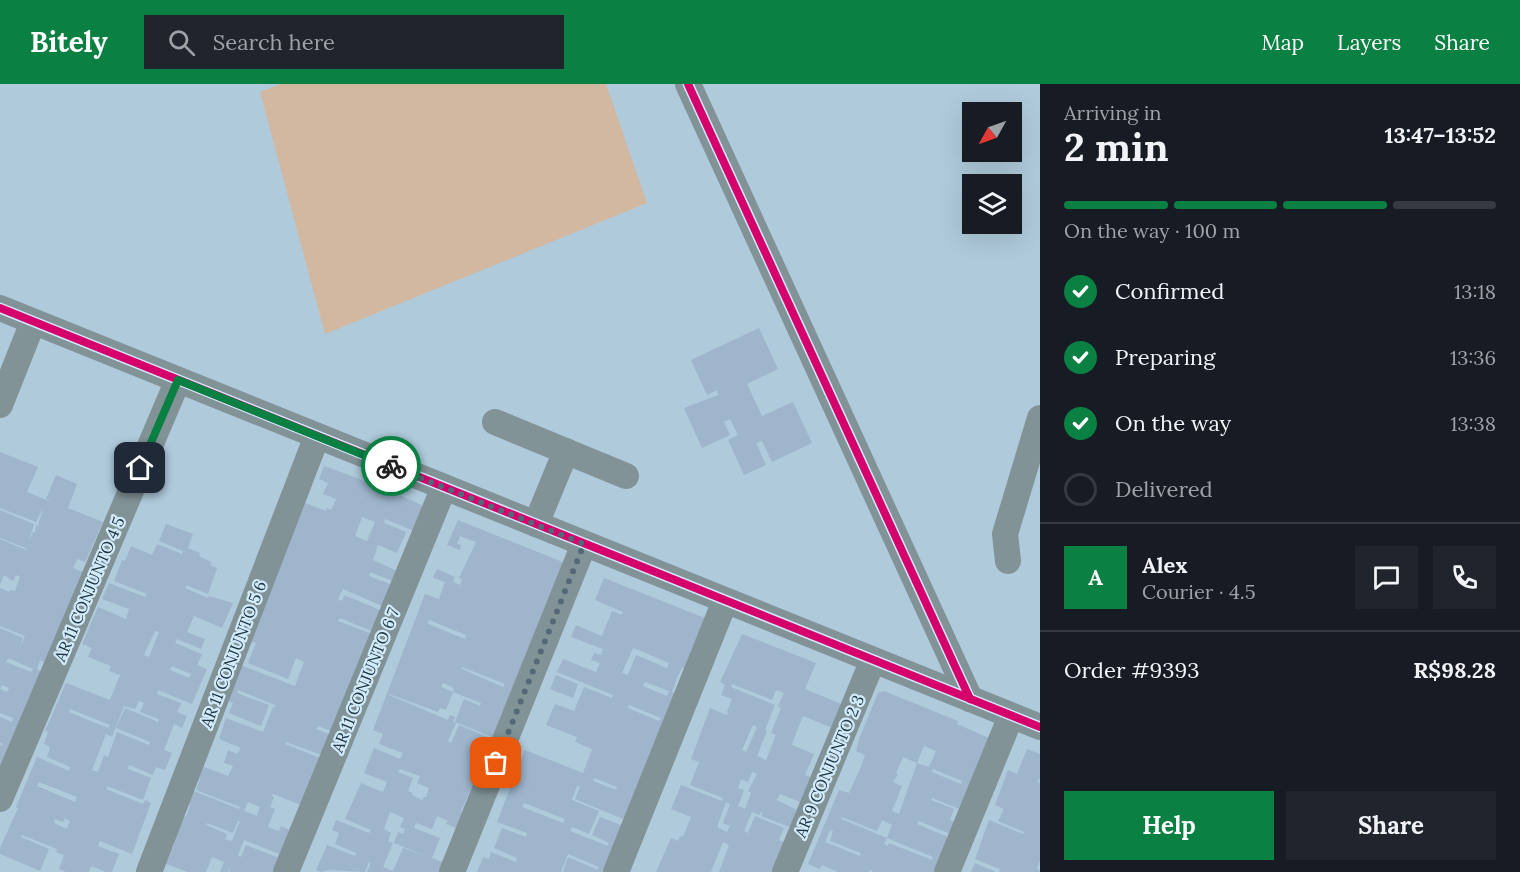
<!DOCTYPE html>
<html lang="en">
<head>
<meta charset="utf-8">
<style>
	:root { --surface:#171b24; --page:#20242c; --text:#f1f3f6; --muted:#9ea1a6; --line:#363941; --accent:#0b8043 }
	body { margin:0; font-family:Lora,serif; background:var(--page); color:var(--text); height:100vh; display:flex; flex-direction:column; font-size:22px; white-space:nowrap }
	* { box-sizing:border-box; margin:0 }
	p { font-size:20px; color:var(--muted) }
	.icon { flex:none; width:33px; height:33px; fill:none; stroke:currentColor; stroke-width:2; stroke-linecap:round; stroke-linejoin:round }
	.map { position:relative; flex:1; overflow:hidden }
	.drawer { display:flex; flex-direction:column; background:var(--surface); width:480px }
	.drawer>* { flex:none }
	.needle { width:39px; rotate:230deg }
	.buttons { position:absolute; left:962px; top:18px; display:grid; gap:12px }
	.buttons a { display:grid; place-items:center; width:60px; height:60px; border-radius:0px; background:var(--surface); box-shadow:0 6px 24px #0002; font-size:30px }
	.pin { position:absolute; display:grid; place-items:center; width:51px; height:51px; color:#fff; margin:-26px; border-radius:12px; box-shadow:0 3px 9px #0006 }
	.courier { position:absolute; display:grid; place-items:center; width:60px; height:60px; margin:-30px; border:4px solid #0b8043; border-radius:50%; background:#fff; color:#222; box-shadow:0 2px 8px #0007 }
	.headline em { font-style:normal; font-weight:700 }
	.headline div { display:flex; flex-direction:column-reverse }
	.headline { display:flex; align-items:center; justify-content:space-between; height:102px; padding:0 24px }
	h1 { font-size:39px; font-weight:700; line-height:45px }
	.bar { display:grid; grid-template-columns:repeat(4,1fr); gap:9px 6px; align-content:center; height:72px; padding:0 24px }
	.bar i { height:8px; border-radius:4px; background:var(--line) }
	.bar .selected { background:var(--accent) }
	.bar p { grid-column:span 4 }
	.line { display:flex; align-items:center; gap:15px; padding:0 24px; border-top:2px solid var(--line) }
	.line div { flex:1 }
	.round { display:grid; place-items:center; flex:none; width:63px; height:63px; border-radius:0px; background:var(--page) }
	ol { padding:0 24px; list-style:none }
	li { display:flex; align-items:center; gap:18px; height:66px }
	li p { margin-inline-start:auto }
	li .icon { padding:6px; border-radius:50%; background:var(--accent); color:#fff; stroke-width:4 }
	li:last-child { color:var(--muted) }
	li i { width:33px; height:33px; border:3px solid var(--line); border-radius:50% }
	.action { display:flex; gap:12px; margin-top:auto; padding:12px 24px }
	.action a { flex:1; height:69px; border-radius:0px; background:var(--accent); color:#fff; font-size:24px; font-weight:700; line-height:69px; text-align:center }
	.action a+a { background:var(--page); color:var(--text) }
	header { display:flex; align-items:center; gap:36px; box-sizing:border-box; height:84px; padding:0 30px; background:var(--accent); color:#fff }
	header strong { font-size:28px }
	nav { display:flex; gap:33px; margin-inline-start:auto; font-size:21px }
	.search { width:420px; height:54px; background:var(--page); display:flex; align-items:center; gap:15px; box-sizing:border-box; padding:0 21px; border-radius:0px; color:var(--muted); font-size:22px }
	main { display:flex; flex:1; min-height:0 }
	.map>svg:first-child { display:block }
	.green { fill:#d2b7a1 }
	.building { fill:#9eb5cc; fill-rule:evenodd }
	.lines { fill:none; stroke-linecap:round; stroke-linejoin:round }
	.minor { stroke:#829398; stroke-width:26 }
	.cycleway-casing { stroke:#d2ebfb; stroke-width:11 }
	.cycleway { stroke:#d6006c; stroke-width:8 }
	.done { stroke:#536978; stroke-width:6; stroke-dasharray:0 10.8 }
	.route { stroke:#0b8043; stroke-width:8 }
	.labels { text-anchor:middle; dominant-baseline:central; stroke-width:4.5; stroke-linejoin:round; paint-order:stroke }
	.street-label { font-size:16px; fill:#213542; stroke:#d2ebfb }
</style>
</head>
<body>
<header>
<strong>Bitely</strong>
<div class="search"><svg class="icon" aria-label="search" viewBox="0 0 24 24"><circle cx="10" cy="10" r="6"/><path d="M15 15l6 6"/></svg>Search here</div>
<nav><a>Map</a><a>Layers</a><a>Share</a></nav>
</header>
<main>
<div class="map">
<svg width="1040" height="788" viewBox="0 0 1040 788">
	<rect width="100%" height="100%" fill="#afcadb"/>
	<path class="green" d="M280,0H606L647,119L325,250L260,8Z"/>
	<g class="building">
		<path d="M759,244L778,285L747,300L762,332L793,318L812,359L772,378L762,357L756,359L766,381L744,391L728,356L738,351L730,335L724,338L730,351L702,364L684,324L718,311L717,306L707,311L691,276Z"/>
		<path d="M0,368L38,383L27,408L54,419L46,415L56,391L77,400L68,424L103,438L85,478L77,475L73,484L83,488L46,579L40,576L37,585L45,590L0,688V661L2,662L3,660L0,658V633L12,638L13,634L0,629V605L7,608L9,604L2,601L0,605V544L23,554L19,566L25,552L0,542V504L9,508L10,506L15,507L20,493L16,491L13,497L4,491L0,501V455L26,466V464L0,454V426L34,440L28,459L33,448L35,449L36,441L38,442L43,424L36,438L0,424ZM8,574L33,585L31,588L6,578Z"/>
		<path d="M324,382L376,401L424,422L421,450L385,435L384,439L406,448L397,469L378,461L373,476L404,490L400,500L370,488L369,492L390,500L388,507L397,511L391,526L343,505L338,515L342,517L344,511L380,526L381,551L340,534L338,537L380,553L342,651L318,642L316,645L331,651L330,674L286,658L285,660L330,678L311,725L273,710L272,712L274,713L270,723L275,725L268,743L279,747L281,742L301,751L292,775L244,756L238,771L241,773L246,761L279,774L274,788H229L231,780L228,788H220L224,778L212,773L206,788H188L166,780L175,758L167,756L177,729L186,733L190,721L181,717L186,704L239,725L240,723L196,706L200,695L191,691L196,680L228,692L233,682L224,679L228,666L237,670L241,664L219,655L226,634L263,648L273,623L275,624V621L238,606L237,609L269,621L261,642L229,629L233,619L223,615L238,580L295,602L304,578L296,574L288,595L248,579L256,559L246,555L303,418L326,427L327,424L331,426L336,415L323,410L328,399L319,395ZM362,433L375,438L367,457L355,452ZM248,718L260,723L257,732L244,727ZM238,737H240L232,757L225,755L227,750L206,741L207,739L233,749Z"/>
		<path d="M458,436L570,481L512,632L502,628L497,641L505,644L480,706L472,703L461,728L470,731L464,747L446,740L448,737L437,732L432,745L416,739L414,744L440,754L432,774L443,778L439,788H367L371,779L369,778L365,788L328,786L321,788L316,786L327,761L355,772L356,769L335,760L339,749L332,746L336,736L369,749L371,746L345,735L361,699L383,708L387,698L364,689L374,664L400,675L403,669L379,660L383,650L373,646L425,510L439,515L445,498L433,494L437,485L455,493L453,498L460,501L462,495L459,494L476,458L460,452L457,460L461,461L460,466L447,461ZM429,536L466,551L465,555L428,540ZM462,583L505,600L503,603L462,585ZM443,599L454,604L453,608L481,619L480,622L464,615L455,638L490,652V654L459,641L451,659L448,657L456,639L453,638L455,633L450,631L448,636L389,611V610L438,628L440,624L446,626L453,608L441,603ZM400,685L420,692L417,699L429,704L426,713H424L422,716L412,711L413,709L408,707L413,694L398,688ZM390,728L404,734L400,743L405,745L403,750L398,748L394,759L426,772L403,764L393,787L383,783L393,759L388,757L391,749L384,745Z"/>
		<path d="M166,440L193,450L188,464L200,469L199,472L211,478L210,481L217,484L208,510L186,501L185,504L208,514L209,512L233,519L222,544L194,532L187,548L205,555L201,565L177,555L175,559L202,570L197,581L207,585L192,620L158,606L157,610L181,619L177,628L187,632L182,644L174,640L164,666L172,669L165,686L156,683L153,691L129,681L128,685L151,694L143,716L107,702L106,705L143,720L145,716L151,719L132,770L100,757L98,762L119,770L112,788H106L91,782L89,788H66L59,785L64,771L56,768L57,765L22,751L21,753L49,765L40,787L0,770V764L18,724L16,723L37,673L69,687L70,683L47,673L50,663L44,660L48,648L45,647L66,599L110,616L120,591L109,587L111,582L88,573L92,564L82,560L98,523L126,535L129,525L102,515L109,499L145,513L147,510L114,497L122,476L125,477L131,462L152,471L157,460L182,470L183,467L159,457ZM155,547L159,548L149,573L144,571ZM172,582L191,590L189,594L170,586ZM139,617L144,619L140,628L159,635L158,638L125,624L116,644L150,658L149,661L117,648L108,673L104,671L98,688L92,686L106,650L112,653L124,622L135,625ZM70,625L110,641L108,644L69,628ZM39,698L77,713L75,718L37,702ZM65,734L70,737L67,745L54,739L55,735L63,738Z"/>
		<path d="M604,494L710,536L690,587L682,584L677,594L672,608L681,612L630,738L575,715L580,703L577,702L572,716L599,727L589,750L572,743L570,747L608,762L609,759L592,751L600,733L626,743L608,788H563L568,773L598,786L599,783L568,770L561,788H477L483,773L489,775L491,768L516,778L517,774L494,764L502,744L526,753L527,749L497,738L525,666L583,689L592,665L575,658L577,653L546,641L555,620L574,627L584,603L612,614L613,611L557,588L563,575L596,588L600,579L591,576L594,569L601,571L603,565L571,553L576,541L602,552L612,527L622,531L623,528L595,516ZM633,564L669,579L667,584L636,571L628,591L622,589ZM645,598L669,607L667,612L643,602ZM629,621L661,634L659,637L628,624ZM594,694L617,703L616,706L593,697ZM524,719L565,735L563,739L522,723Z"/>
		<path d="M742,550L816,579L805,605L844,621L835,645L803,632L793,657L792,661L814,670L805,691L815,695L795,745L761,732L763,729L761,728L759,731L752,728L744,747L748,749L755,732L784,744L779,756L788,760L777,788H719L729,761L723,758L711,788H656L671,754L678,757L680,752L683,753L691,733L671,725L681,701L722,717L723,714L690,701L699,678L691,675L710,624L727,631L728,629L727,628L732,615L721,611L725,601L720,598ZM732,600L772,616L776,606L784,609L778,622L781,624L771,649L776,651L766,676L757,672L767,647L765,646L775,621L731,603ZM753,641L757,643L746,668L742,666ZM752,688L757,690L748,707L751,709L745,725L738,722L744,706L738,704L741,695L748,698ZM780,710L800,718L797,726L777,716ZM726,718L730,720L723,739L730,742L727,748L717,743Z"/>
		<path d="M556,591L578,600L573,614L550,605Z"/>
		<path d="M884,607L958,637L957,640L993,656L965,727L932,714L931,716L954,725L950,736L959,740L955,752L919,737L917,740L953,755L939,788H873L870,785L869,788H838L822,781L820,785L808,780L839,706L849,709L860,685L865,671L856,667L859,655L878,609ZM924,662L936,667L929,683L917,679L899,730L892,727L902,702L893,698L898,690L896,689L903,673L917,679ZM933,685L962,697L961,700L932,688ZM842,733L877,747L882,736L892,741L887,754L933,773L932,776L889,759L888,762L884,760L887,754L841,735ZM830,746L833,747L830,757L861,769L860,772L825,758Z"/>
		<path d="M1027,665L1040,670V694L1037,698L1040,699V776L1037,784L1040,788H999L1000,785L975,775L989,736L1023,750L1024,748L998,737L1004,725L995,721L1008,686L1017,690Z"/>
		<path d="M975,779L996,788H971Z"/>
	</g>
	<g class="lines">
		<g class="minor">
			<path d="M688,0L970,615"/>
			<path d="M0,224L1040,643"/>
			<path d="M0,321L33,238"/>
			<path d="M495,338L626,392"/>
			<path d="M536,440L566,367"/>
			<path d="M1008,477L1005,450L1040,334"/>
			<path d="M0,715L178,296"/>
			<path d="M149,788L317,352"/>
			<path d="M286,788L444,403"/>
			<path d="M452,788L584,460"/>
			<path d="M616,788L725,517"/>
			<path d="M785,788L873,576"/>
			<path d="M947,788L1011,632"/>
		</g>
		<g class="cycleway-casing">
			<g id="cycleway">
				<path d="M688,0L970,615"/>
				<path d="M0,224L1040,643"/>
			</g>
		</g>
		<use href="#cycleway" class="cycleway"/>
	</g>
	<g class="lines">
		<path class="done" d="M391,382L584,460L496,679"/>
		<path class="route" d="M140,384L178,296L391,382"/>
	</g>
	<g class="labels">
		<g class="street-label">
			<text transform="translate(89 505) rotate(-67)">AR 11 CONJUNTO 4 5</text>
			<text transform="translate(233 570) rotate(-69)">AR 11 CONJUNTO 5 6</text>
			<text transform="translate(365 596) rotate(-68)">AR 11 CONJUNTO 6 7</text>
			<text transform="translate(829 682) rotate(-67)">AR 9 CONJUNTO 2 3</text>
		</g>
	</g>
</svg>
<div class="buttons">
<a><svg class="needle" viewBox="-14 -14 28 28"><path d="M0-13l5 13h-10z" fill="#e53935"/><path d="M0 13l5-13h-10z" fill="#9ea1a6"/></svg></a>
<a><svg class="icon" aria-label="layers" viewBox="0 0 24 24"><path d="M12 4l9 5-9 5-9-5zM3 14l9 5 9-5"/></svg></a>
</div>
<div class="pin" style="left:496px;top:679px;background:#ea580c"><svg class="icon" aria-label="bag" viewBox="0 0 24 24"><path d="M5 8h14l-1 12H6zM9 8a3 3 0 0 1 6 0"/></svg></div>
<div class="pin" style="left:140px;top:384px;background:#1f2937"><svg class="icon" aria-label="home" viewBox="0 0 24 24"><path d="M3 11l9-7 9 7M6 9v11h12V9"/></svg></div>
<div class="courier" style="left:391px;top:382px"><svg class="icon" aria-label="bike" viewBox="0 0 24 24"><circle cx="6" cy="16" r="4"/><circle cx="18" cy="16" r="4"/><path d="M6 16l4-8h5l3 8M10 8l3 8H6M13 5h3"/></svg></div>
</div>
<section class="drawer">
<div class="headline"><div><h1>2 min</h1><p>Arriving in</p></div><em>13:47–13:52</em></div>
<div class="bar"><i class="selected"></i><i class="selected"></i><i class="selected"></i><i></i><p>On the way · 100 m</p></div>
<ol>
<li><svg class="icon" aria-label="check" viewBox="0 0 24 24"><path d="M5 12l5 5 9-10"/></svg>Confirmed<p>13:18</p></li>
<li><svg class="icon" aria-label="check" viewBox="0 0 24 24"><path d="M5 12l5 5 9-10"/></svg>Preparing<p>13:36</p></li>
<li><svg class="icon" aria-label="check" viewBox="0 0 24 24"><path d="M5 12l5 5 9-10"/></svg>On the way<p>13:38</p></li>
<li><i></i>Delivered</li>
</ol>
<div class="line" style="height:108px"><b class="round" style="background:var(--accent);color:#fff">A</b><div><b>Alex</b><p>Courier · 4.5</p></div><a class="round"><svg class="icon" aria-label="chat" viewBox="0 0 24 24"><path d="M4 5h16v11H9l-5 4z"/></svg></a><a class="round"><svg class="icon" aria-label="phone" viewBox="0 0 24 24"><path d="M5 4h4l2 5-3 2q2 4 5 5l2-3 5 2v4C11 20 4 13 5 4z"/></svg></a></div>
<div class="line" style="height:78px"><div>Order #9393</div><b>R$98.28</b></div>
<div class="action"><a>Help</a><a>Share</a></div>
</section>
</main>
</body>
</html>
